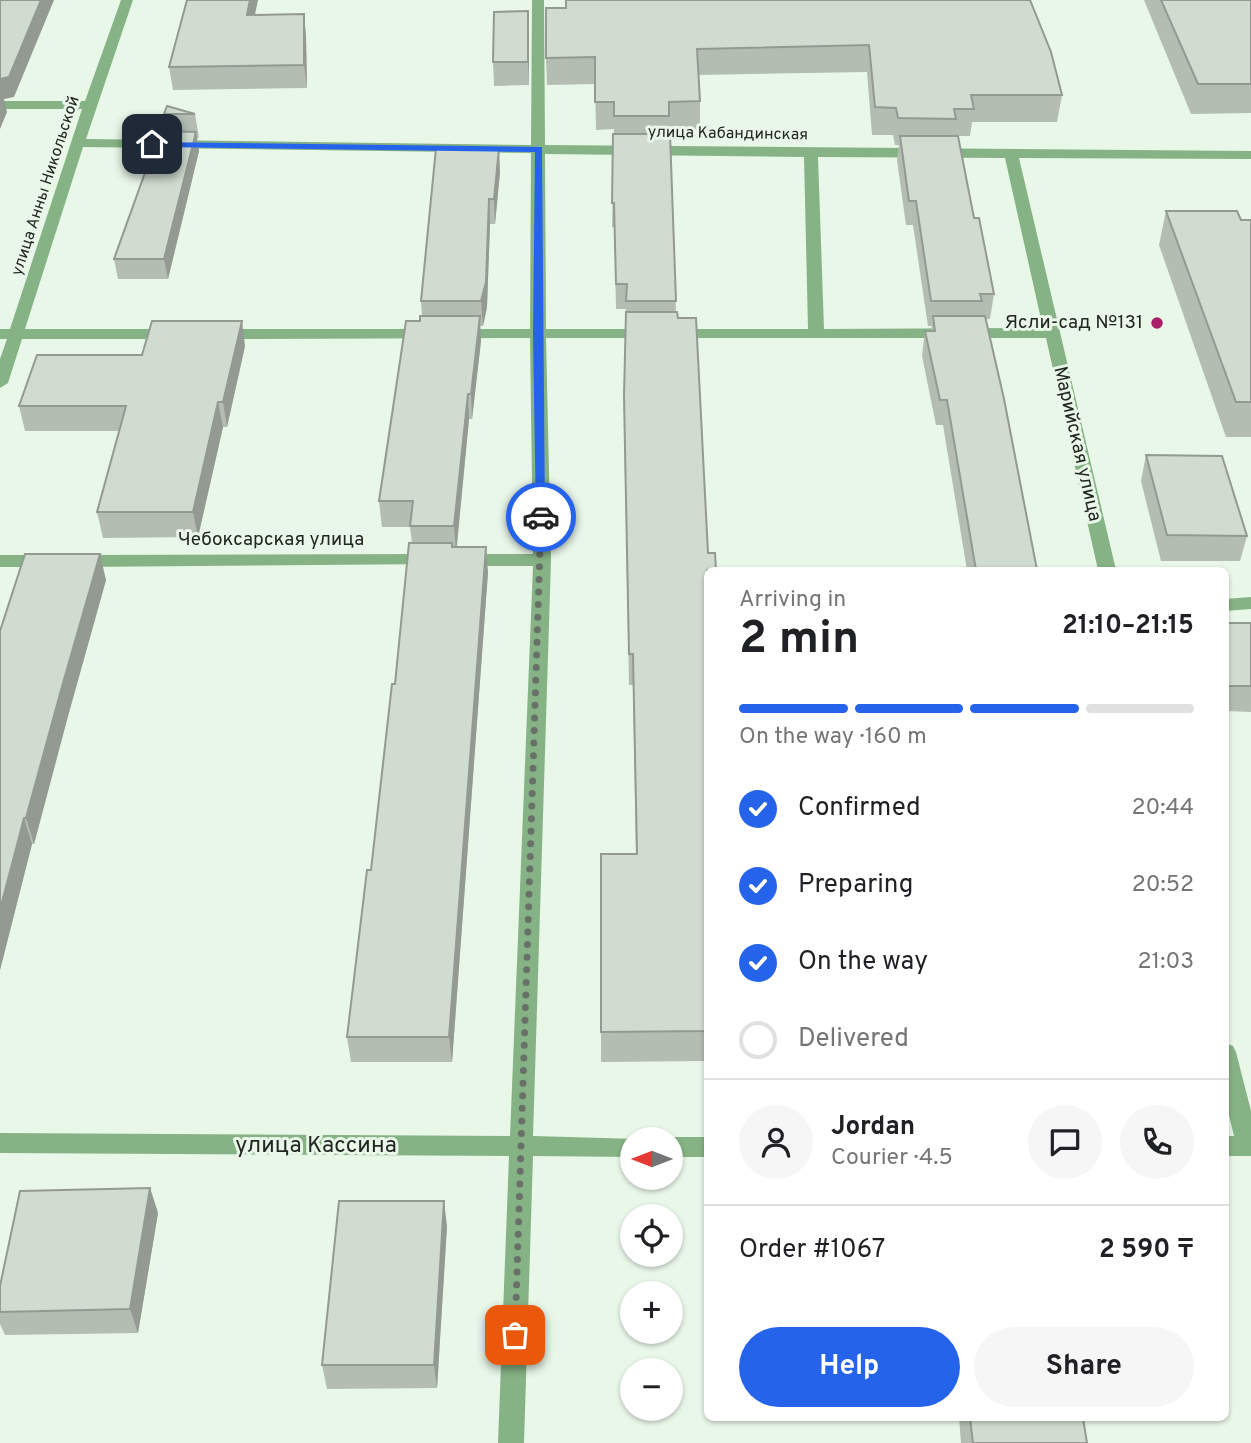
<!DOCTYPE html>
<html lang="en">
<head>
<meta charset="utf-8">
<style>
	:root { --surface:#fff; --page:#f6f6f6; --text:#202124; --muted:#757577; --line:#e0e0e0; --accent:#2563eb }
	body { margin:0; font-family:Overpass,sans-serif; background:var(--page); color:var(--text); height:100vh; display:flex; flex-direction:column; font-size:26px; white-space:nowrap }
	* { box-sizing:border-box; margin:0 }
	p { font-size:23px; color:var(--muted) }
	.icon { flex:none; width:38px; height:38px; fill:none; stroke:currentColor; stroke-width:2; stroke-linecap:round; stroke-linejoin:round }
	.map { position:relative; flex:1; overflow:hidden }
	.panel { position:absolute; left:704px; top:567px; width:525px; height:854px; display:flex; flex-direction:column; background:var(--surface); border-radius:10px; box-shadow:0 2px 5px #0004 }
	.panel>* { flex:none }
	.needle { width:46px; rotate:270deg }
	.fabs { position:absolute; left:620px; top:1127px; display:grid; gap:14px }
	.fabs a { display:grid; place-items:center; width:63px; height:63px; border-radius:50%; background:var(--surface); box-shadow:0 2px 5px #0004; font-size:35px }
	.pin { position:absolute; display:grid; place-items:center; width:60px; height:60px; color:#fff; margin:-30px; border-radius:14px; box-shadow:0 4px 10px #0006 }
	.courier { position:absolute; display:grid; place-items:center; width:70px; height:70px; margin:-35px; border:5px solid #2563eb; border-radius:50%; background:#fff; color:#222; box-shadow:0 2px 9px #0007 }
	.head em { font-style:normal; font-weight:700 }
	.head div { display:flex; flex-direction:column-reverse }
	.head { display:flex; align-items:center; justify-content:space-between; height:119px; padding:0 35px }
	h1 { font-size:46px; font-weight:700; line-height:52px }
	.bar { display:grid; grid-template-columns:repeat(4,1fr); gap:10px 7px; align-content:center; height:84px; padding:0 35px }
	.bar i { height:9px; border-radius:5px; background:var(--line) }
	.bar .current { background:var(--accent) }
	.bar p { grid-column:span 4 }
	.line { display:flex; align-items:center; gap:18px; padding:0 35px; border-top:2px solid var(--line) }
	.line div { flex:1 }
	.round { display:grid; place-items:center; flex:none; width:74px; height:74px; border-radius:37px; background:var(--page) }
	ol { padding:0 35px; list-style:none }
	li { display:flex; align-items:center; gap:21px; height:77px }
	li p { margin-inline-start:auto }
	li .icon { padding:7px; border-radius:50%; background:var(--accent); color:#fff; stroke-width:4 }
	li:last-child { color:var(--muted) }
	li i { width:38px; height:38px; border:4px solid var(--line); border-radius:50% }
	.action { display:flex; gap:14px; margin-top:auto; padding:14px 35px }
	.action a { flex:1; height:80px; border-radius:42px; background:var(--accent); color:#fff; font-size:28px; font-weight:700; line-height:80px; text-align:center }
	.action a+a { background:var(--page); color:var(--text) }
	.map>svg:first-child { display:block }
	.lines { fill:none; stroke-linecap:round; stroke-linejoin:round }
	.minor { fill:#86b385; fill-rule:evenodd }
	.wall { fill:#b3bdb2 }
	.shaded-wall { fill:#929a91 }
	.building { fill:#d0dccf; stroke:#929a91; stroke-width:2 }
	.route { fill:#2563eb }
	.done { stroke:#687068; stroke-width:7; stroke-dasharray:0 12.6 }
	.poi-dot { fill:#a82168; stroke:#e9f7e9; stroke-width:2.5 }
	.labels { text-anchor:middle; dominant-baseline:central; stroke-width:6; stroke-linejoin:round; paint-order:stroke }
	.far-street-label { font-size:16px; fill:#222722; stroke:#e9f7e9 }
	.poi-label { font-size:19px; fill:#222722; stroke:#e9f7e9; text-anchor:end }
	.street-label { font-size:19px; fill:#222722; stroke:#e9f7e9 }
	.near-street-label { font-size:23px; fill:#222722; stroke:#e9f7e9 }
</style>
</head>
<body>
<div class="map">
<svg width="1251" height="1443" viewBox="0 0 1251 1443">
	<rect width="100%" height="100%" fill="#e9f7e9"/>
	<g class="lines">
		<g class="minor">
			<path d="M121,0H133L86,139L531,145L532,0H544L545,145L1251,151V159L1019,158L1116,570H1098L1046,338H546L551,560L533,1136L638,1139H632V1157L533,1156L524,1443H498L509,1156L0,1153V1133L510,1136L533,566H463L454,560L463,554H533L530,338L219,339L211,334L219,329H530L531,153L83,147L25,329H175L183,334L175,339H22L8,383L0,388V359L7,339H0V329H10L82,109H0V101H85ZM545,154L804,157L808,329H546ZM818,157L1005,158L1043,328L824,329Z"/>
			<path d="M433,554L439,556L442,560L439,564L78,567L69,561L78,555Z"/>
			<path d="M0,555H48L57,561L48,567H0Z"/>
			<path d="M1251,597V609L1225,611V599Z"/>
			<path d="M1225,1043L1233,1046L1236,1052L1251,1111V1156H1225V1136H1234L1225,1099Z"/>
			<path d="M670,1137H707V1157H670V1139H664Z"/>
		</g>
	</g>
	<g class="wall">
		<path d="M1030,0L1062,95L1057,122H972L970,136H954L994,294L990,319H986L1037,570H1040H967L943,425H936L922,356L925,331H931L932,326H928L913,225H906L897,160L899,145H895L893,135H872L867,72L698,75L700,101V129H669L676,312L707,570V1061L601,1062V854H636L633,685H629L624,425L626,309H616L614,227H612L614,129L596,130L595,84L547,85L546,58Z"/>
		<path d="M1144,0H1251V113L1191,114Z"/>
		<path d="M528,11L529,85L494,86L493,62Z"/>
		<path d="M304,14L306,37L307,88L173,90L169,67L255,15Z"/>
		<path d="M164,114H195L199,138H197L199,151L168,279H118L114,259L167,132Z"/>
		<path d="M500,172L495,224H490L487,307L483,326H480L481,341L472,419H469L457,547L488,572L452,1062H351L347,1037L371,870L412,543L410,527H382L379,501L420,321L422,316L421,301Z"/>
		<path d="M1166,211L1241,220H1251V437H1226L1159,245Z"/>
		<path d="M245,346L227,427H223L198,537L103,538L97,512L119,431H25L19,406L142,355Z"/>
		<path d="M1146,455L1247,536L1240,561H1161L1141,481Z"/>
		<path d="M106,580L68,716L34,844H32L0,970V631Z"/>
		<path d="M1225,623H1251V712L1225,711Z"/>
		<path d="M150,1188L158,1213L138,1333L5,1335L0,1324V1286Z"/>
		<path d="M447,1226L437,1388L327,1389L322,1365Z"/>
		<path d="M959,1418H1083L1087,1443H961Z"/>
	</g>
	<g class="shaded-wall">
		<path d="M41,0H54L14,97L4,99L7,112L0,129V79Z"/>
		<path d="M250,0H258L250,38L247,15Z"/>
		<path d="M528,11L529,34V85L528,62Z"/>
		<path d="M304,14L306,37L307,88L304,65Z"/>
		<path d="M196,132L199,151L168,279L164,259Z"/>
		<path d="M499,148L500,172L495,224L494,199Z"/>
		<path d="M489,199L490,224L487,307L483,326L481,301Z"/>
		<path d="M480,316L481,341L472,419L471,394Z"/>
		<path d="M242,321L245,346L227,427L223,402Z"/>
		<path d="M468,394L469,419L456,552L454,526Z"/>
		<path d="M218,402L223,427L198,537L193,512Z"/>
		<path d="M486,547L488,572L452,1062L449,1037Z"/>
		<path d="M100,554L106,580L68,716L34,844L26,818L61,690Z"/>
		<path d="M24,818L32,844L0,970V910Z"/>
		<path d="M150,1188L158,1213L138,1333L130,1309Z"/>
		<path d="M444,1201L447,1226L437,1388L434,1365Z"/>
	</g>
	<g class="building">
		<path d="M0,0H41L9,77L0,79Z"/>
		<path d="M187,0H250L247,15L304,14V65L169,67Z"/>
		<path d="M566,0H1030L1051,52L1062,95H971L974,109H954L956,119L898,118L896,108L875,107L869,45L697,49L700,101L669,102V116H614V102H595V57L546,58V8H566Z"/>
		<path d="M1161,0H1251V84H1198Z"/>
		<path d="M528,11V62H493L494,12Z"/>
		<path d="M167,106L195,114H164Z"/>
		<path d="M160,131L196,132L164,259H114Z"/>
		<path d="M613,134H670L676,301H626L627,284H616L614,203H612Z"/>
		<path d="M900,136H958L974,218H979L994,294H980L982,301H931L916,201H909Z"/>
		<path d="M436,148H499L494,199H489L486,282L481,301H421Z"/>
		<path d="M1166,211H1237L1241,220H1251V402H1236Z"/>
		<path d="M626,312H677L678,318H696L708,553H715L716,570H707V1031L601,1032V854H637L633,654H629L624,396Z"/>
		<path d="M420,316H480L471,394H468L454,526H410L413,501H379L406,321H420Z"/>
		<path d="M933,316H985L1004,399L1037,570H1040H976L947,400H940L925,331H935Z"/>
		<path d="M152,321H242L223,402H218L193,512H97L126,406H19L37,355H142Z"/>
		<path d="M1146,455L1222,456L1247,536L1167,535Z"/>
		<path d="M409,543H452V547H486L449,1037H347L367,870H371L392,684H395Z"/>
		<path d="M25,554H100L61,690L26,818H24L0,910V631Z"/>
		<rect x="1225" y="623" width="26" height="63"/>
		<path d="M150,1188L130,1309L0,1312V1286L20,1191Z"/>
		<path d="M339,1201H444L434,1365H322Z"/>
		<path d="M970,1418H1083L1087,1443H973Z"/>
	</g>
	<path class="route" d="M149,142L542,147L545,520L536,517L533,335L535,152L152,147Z"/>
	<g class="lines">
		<path class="done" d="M515,1335L541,517"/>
	</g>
	<circle class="poi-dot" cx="1157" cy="323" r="7"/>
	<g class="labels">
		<g class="far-street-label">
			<text transform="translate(728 134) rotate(1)">улица Кабандинская</text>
			<text transform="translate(46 186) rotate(-72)">улица Анны Никольской</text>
		</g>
		<g class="poi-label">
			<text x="1143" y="323">Ясли-сад №131</text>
		</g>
		<g class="street-label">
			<text transform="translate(1077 444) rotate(77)">Марийская улица</text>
			<text x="271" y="540">Чебоксарская улица</text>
		</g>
		<g class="near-street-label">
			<text x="316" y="1146">улица Кассина</text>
		</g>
	</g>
</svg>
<div class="fabs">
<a><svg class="needle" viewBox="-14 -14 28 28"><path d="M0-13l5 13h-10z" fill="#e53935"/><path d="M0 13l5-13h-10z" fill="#757577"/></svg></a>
<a><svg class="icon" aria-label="locate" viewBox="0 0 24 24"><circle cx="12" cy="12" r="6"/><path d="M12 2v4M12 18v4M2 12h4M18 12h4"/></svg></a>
<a>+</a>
<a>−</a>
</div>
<div class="pin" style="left:515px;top:1335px;background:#ea580c"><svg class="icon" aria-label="bag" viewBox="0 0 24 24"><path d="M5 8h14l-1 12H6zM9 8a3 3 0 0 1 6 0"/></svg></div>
<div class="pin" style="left:152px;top:144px;background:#1f2937"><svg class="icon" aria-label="home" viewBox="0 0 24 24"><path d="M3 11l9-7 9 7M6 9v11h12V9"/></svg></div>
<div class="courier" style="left:541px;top:517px"><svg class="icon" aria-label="car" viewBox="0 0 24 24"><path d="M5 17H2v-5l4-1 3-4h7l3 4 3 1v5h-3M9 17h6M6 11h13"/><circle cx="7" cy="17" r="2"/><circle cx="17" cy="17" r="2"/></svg></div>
<section class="panel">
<div class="head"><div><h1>2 min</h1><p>Arriving in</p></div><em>21:10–21:15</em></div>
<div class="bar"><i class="current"></i><i class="current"></i><i class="current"></i><i></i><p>On the way · 160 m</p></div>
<ol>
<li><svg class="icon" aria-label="check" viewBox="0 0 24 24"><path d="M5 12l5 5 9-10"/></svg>Confirmed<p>20:44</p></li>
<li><svg class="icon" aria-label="check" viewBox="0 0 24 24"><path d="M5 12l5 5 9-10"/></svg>Preparing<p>20:52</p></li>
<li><svg class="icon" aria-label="check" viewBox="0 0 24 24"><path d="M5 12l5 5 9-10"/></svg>On the way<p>21:03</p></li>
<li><i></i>Delivered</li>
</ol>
<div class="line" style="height:126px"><a class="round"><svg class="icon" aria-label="person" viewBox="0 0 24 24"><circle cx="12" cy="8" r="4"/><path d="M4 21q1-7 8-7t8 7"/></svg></a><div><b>Jordan</b><p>Courier · 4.5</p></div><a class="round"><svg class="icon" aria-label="chat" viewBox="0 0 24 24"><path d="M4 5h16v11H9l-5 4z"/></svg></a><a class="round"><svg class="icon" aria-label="phone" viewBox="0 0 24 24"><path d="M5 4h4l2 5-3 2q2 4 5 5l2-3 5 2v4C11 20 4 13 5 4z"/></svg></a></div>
<div class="line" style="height:91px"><div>Order #1067</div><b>2 590 ₸</b></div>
<div class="action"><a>Help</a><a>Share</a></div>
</section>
</div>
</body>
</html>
